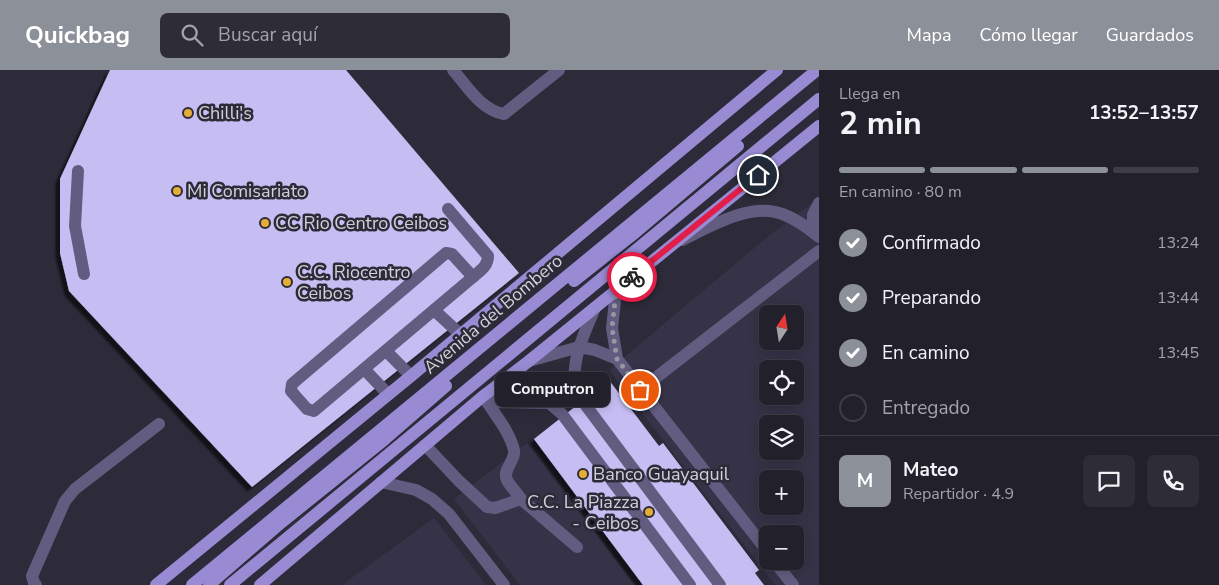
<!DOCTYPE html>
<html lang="es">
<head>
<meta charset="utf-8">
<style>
	:root { --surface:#22202b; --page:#2e2d37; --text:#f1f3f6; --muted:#a2a3a9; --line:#3f3e47; --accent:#8c9099 }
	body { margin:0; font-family:"Nunito Sans",sans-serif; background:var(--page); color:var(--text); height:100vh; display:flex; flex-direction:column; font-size:19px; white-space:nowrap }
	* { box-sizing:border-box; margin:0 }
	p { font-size:16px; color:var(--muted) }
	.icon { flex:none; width:28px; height:28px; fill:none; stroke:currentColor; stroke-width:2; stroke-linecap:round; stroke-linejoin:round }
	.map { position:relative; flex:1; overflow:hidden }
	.panel { display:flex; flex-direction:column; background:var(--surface); width:400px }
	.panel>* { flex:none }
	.needle { width:32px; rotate:12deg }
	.tools { position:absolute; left:759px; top:235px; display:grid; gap:10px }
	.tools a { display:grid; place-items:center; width:45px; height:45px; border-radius:8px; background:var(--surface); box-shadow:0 2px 12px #0003,0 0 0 1px var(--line); font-size:25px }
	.pin { position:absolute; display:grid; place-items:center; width:42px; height:42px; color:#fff; margin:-21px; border:2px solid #fff; border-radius:50%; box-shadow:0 1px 5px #0007 }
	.courier { position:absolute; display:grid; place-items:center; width:50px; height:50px; margin:-25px; border:4px solid #e11d48; border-radius:50%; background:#fff; color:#222; box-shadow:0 1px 6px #0007 }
	.bubble { position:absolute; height:35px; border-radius:8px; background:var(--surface); box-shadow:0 2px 12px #0003,0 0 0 1px var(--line); font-size:16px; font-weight:700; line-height:35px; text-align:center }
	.headline em { font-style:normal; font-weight:700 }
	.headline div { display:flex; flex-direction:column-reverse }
	.headline { display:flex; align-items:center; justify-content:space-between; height:85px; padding:0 20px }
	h1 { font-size:32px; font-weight:700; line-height:38px }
	.bar { display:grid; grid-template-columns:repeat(4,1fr); gap:8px 5px; align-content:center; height:60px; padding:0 20px }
	.bar i { height:6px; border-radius:4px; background:var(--line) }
	.bar .on { background:var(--accent) }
	.bar p { grid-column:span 4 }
	.line { display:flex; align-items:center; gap:12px; padding:0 20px; border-top:1px solid var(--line) }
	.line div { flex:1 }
	.round { display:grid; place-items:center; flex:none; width:52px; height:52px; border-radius:8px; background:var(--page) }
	ol { padding:0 20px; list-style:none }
	li { display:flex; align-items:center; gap:15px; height:55px }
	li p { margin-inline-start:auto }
	li .icon { padding:5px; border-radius:50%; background:var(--accent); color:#fff; stroke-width:4 }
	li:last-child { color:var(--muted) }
	li i { width:28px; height:28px; border:2px solid var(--line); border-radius:50% }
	header { display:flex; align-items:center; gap:30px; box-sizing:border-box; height:70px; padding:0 25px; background:var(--accent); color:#fff }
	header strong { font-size:24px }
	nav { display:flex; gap:28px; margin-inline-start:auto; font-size:18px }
	.search { width:350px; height:45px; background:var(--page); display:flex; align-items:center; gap:12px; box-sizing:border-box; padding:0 18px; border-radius:8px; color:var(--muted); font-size:19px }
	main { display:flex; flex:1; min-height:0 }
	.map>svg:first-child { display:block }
	.built { fill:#363348; fill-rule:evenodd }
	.building { fill:#c6bef3; filter:url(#shadow) }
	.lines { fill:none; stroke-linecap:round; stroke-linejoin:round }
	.minor { stroke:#625d80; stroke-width:12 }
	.major { stroke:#988bd4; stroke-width:12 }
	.done { stroke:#9896a1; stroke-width:5; stroke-dasharray:0 9 }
	.route { stroke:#e11d48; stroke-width:6 }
	.poi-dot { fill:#e5ad36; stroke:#2d2b39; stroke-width:2 }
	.labels { text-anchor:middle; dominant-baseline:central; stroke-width:5; stroke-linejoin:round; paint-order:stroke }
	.poi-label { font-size:18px; fill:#d1d0d9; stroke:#2d2b39; text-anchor:start }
	.street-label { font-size:18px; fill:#d1d0d9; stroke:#2d2b39 }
</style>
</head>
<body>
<header>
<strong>Quickbag</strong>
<div class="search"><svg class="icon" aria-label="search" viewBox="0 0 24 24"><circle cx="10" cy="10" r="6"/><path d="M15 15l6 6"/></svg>Buscar aquí</div>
<nav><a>Mapa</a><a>Cómo llegar</a><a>Guardados</a></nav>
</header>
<main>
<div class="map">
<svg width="819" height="515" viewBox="0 0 819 515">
	<defs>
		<filter id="shadow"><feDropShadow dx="-4.5" dy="4.5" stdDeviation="1" flood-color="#0009"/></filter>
	</defs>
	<rect width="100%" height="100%" fill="#2d2b39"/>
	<g class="built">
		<path d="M819,128V515H775L609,300L771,164ZM768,244H795V271H768ZM768,299H795V326H768ZM768,354H795V381H768ZM768,409H795V436H768ZM768,464H795V491H768Z"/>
		<path d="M527,373L635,515H520L454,429Z"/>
		<path d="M434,448L486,515H342Z"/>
	</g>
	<g class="building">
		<path d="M110,0H346L519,203L252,417L69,221L60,183V109Z"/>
		<path d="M609,310L659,376L663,373L759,500L755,503L764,515H643L534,369Z"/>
	</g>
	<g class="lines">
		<g class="minor">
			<path d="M453,0C468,17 481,40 504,44L559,0"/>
			<path d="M78,101L75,156L84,204"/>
			<path d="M448,139L488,186C488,196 481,200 473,207"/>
			<path d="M813,162V145L819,133"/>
			<path d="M682,170C707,158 746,135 775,142C790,145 807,157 819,167"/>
			<path d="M446,183L452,184L473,207L314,341L307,339L291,321L292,314Z"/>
			<path d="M595,238C586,259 570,292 576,315C577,321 581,327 584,333L720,515"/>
			<path d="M434,240L460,264"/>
			<path d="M386,281L411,306"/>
			<path d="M617,289L768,482"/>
			<path d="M529,291L579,277L595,280L617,289L612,258L616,221"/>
			<path d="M365,300L388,324"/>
			<path d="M640,320L819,181"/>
			<path d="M484,329L487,332C497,347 510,363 514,380C516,391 502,399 507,410C510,416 517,423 521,429"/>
			<path d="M487,332L549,333L562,344L690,515"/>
			<path d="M425,375L459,411L487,437L495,438L521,429L577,477"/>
			<path d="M381,412L416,420L432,429L449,444L504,515"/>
			<path d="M774,491L793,515"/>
			<path d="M36,515L34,513L32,506L65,431L75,419L159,354"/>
		</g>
		<g class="major">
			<path d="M574,211L636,162L738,76"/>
			<path d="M156,515L411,306L777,0"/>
			<path d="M192,515L817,0"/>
			<path d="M209,515L282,452L384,370L446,316"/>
			<path d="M230,515L819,29"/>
			<path d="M260,515L482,327L529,291L819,56"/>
		</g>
	</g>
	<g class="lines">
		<path class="done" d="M632,207L616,221L612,258L617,289L640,320"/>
		<path class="route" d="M632,207L758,105"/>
	</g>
	<g class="poi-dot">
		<circle cx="188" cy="43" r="5"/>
		<circle cx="177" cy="121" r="5"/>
		<circle cx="265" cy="153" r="5"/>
		<circle cx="287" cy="212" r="5"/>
		<circle cx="583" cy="404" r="5"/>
		<circle cx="649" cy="442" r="5"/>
	</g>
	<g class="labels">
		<g class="poi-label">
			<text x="198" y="43">Chilli's</text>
			<text x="187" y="121">Mi Comisariato</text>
			<text x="275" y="153">CC Rio Centro Ceibos</text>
			<text x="297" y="202">C.C. Riocentro<tspan x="297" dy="21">Ceibos</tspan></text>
			<text x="593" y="404">Banco Guayaquil</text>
			<text x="639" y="432" text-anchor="end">C.C. La Piazza<tspan x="639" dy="21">- Ceibos</tspan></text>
		</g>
		<g class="street-label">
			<text transform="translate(493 244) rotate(-40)">Avenida del Bombero</text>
		</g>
	</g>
</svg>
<div class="tools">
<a><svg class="needle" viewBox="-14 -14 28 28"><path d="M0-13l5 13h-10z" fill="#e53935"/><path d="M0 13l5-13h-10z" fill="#a2a3a9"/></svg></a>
<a><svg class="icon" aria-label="locate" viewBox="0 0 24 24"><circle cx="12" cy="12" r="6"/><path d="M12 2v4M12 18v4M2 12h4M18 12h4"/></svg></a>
<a><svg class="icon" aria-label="layers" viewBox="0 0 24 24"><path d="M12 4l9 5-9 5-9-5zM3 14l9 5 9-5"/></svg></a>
<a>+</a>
<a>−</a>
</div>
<div class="pin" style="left:640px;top:320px;background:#ea580c"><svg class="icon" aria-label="bag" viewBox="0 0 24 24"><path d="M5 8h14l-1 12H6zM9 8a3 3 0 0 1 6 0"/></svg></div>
<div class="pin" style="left:758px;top:105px;background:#1f2937"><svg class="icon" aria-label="home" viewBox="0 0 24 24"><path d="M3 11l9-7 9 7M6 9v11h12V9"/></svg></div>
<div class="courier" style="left:632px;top:207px"><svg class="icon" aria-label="bike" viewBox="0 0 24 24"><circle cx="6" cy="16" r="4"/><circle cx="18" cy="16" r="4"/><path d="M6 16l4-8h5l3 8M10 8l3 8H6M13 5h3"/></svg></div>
<div class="bubble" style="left:495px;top:302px;width:115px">Computron</div>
</div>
<section class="panel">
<div class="headline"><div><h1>2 min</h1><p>Llega en</p></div><em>13:52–13:57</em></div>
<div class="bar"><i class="on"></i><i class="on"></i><i class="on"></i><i></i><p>En camino · 80 m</p></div>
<ol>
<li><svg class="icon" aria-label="check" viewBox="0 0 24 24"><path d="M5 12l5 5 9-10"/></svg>Confirmado<p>13:24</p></li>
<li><svg class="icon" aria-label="check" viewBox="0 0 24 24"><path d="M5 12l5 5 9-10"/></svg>Preparando<p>13:44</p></li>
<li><svg class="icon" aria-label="check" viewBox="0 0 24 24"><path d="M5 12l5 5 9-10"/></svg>En camino<p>13:45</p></li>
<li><i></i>Entregado</li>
</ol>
<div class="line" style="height:90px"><b class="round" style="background:var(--accent);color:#fff">M</b><div><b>Mateo</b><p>Repartidor · 4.9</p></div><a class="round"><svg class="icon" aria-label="chat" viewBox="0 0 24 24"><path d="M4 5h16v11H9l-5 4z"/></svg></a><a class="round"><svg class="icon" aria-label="phone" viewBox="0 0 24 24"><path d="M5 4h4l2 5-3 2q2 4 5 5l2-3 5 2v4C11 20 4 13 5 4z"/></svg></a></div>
</section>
</main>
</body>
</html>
